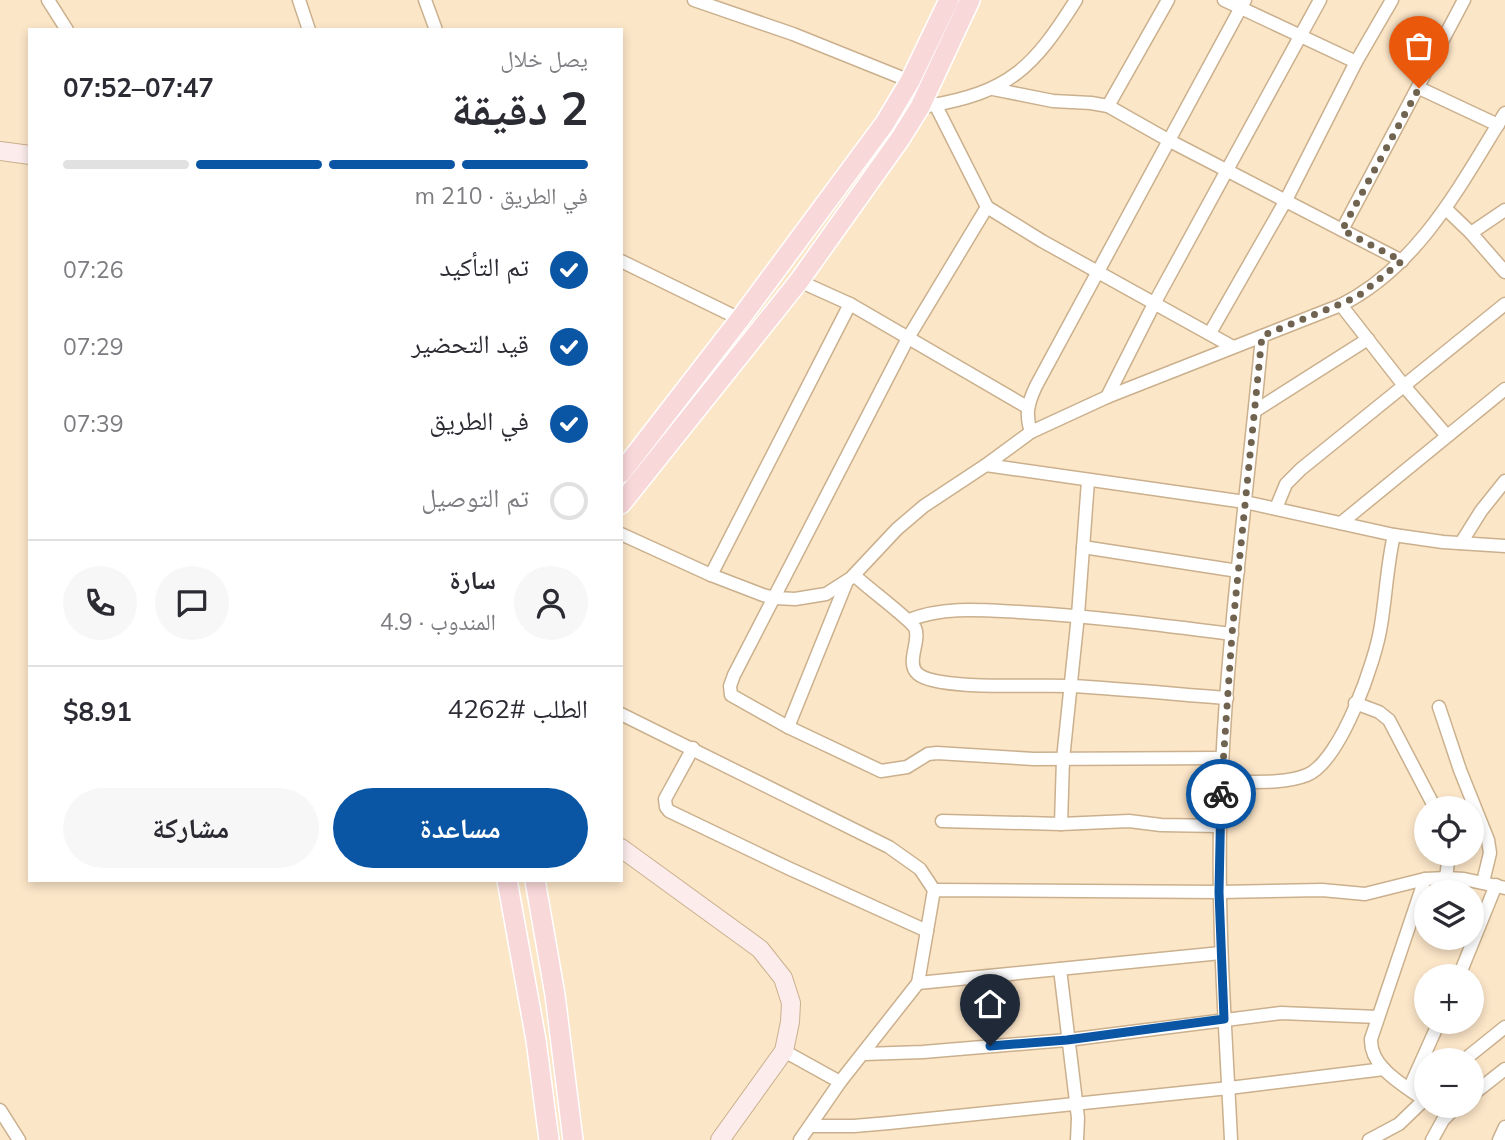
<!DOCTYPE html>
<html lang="ar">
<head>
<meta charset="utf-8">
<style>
	:root { --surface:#fff; --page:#f7f7f7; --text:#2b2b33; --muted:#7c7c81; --line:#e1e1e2; --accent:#0a56a5 }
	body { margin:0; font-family:Mulish,"Noto Naskh Arabic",sans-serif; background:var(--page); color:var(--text); direction:rtl; height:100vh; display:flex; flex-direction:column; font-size:26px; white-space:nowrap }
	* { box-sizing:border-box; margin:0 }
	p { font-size:23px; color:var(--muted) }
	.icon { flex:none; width:38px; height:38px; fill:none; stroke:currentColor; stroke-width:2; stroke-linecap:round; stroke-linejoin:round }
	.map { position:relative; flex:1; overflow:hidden; direction:ltr }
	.panel { position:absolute; left:28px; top:28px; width:595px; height:854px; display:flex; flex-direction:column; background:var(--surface); border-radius:0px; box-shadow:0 4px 10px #0003; direction:rtl }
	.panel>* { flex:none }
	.buttons { position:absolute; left:1414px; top:796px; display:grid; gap:14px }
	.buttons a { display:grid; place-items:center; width:70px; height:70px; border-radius:50%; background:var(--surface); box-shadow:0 4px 10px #0003; font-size:35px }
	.pin { position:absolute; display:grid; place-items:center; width:60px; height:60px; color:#fff; margin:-72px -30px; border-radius:50% 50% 50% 0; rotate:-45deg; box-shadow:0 0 7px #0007 }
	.pin .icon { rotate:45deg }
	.courier { position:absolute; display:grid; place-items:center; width:70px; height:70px; margin:-35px; border:5px solid #0a56a5; border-radius:50%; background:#fff; color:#222; box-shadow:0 2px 9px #0007 }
	.headline em { font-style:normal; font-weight:700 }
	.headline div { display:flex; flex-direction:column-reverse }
	.headline { display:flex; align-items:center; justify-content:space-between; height:119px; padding:0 35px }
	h1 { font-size:46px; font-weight:700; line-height:52px }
	.bar { display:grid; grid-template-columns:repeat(4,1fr); gap:10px 7px; align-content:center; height:84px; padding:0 35px }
	.bar i { height:9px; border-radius:5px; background:var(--line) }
	.bar .current { background:var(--accent) }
	.bar p { grid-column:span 4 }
	.line { display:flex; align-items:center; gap:18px; padding:0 35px; border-top:2px solid var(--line) }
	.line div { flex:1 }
	.round { display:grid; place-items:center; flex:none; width:74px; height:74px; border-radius:37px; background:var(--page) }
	ol { padding:0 35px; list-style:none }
	li { display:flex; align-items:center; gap:21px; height:77px }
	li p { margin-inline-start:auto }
	li .icon { padding:7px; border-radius:50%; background:var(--accent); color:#fff; stroke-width:4 }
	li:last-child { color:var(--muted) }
	li i { width:38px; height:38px; border:4px solid var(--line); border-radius:50% }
	.primary-button { display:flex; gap:14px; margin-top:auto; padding:14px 35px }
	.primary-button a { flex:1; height:80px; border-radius:42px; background:var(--accent); color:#fff; font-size:28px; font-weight:700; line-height:80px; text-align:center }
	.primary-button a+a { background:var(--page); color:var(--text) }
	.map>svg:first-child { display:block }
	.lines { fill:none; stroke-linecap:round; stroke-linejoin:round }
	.street-casing { stroke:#cab08d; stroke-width:15 }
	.secondary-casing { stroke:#cab08d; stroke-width:20 }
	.primary-casing { stroke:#fff; stroke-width:22 }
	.street { stroke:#fff; stroke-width:12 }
	.secondary { stroke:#fcecec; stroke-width:18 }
	.primary { stroke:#f9d8da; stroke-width:19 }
	.done { stroke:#70634f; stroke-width:7; stroke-dasharray:0 12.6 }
	.route { stroke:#0a56a5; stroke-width:9 }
</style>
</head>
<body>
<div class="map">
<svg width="1505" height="1140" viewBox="0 0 1505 1140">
	<rect width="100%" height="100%" fill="#fce6c8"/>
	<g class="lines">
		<g class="street-casing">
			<g id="street">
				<path d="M48,0L67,30"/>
				<path d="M299,0L309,30"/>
				<path d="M425,0L436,30"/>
				<path d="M694,0L793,34L910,81"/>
				<path d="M1224,0L1356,62"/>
				<path d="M1419,88L1498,125"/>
				<path d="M993,89L1053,101L1091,103L1108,106L1168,140L1402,261"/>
				<path d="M935,104L987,207L1042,241L1233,347"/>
				<path d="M928,106C1010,92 1033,68 1076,0"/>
				<path d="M1108,106L1168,0"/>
				<path d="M987,207L908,338L734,675L730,686L731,695L788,727L881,771L907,767L928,754L937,753L1034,759L1222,758"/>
				<path d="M1446,209L1471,233L1505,272"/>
				<path d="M1342,230L1464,0"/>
				<path d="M1471,233L1505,210"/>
				<path d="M621,261L740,319"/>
				<path d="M850,304L1027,407"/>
				<path d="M1341,305L1405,387L1447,436"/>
				<path d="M1210,333L1286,200L1356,62L1392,0"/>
				<path d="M1107,397L1155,302L1320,0"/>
				<path d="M1255,411L1368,339"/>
				<path d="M1031,432C1025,414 1028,403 1036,386L1245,0"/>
				<path d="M986,465L1245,502L1394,535L1443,542L1505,546"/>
				<path d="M1276,508L1286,484L1301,469L1505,304"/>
				<path d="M1341,523L1505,389"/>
				<path d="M621,534L711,575L763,595L775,598L795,599L826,594L851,578L897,529L924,506L986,465L1031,432L1107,397L1341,305C1419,266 1461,184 1505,113"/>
				<path d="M1461,543L1481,511L1505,481"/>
				<path d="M1083,547L1238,571"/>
				<path d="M711,575L850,304L799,281"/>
				<path d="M854,575C864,585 911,620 915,628C921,641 905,663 918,674C938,691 1041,684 1072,686C1124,689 1175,694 1227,698"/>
				<path d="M909,620C944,606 982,610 1019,612C1090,616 1161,625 1232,634"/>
				<path d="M1355,703L1379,712L1389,720L1435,808"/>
				<path d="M1439,707L1460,770L1488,840L1490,853L1483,882"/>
				<path d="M621,714L889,847L920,869L934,890"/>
				<path d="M788,727L847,581"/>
				<path d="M693,748L665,799L666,807L669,811L788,868L927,931"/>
				<path d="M1222,782C1248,781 1282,785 1307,775C1341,761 1376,660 1381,625C1386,595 1387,565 1394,535"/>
				<path d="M942,821L1061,824L1129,821L1161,825L1220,826"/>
				<path d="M1061,824L1063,759L1078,615L1088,481"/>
				<path d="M1446,878L1449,854"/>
				<path d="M1060,969L1078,1118L1077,1140"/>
				<path d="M1459,976L1496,885"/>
				<path d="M918,983L934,890L1219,892L1322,890L1365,894L1425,879L1446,878L1464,879L1505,888"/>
				<path d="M784,1051L840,1082"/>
				<path d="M864,1054L923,1052L1067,1040L1281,1013L1378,1017"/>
				<path d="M1464,1060L1505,1027"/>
				<path d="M1409,1089L1439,1022"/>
				<path d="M1472,1095L1505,1069"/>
				<path d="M1424,1100C1403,1084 1370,1068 1371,1039L1425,879"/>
				<path d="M0,1110L19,1140"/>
				<path d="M812,1126H854L889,1123L1229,1088L1384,1069"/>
				<path d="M800,1140L840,1082L918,983L1221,953"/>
				<path d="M1231,1140C1226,1036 1218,932 1220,827C1223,663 1247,499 1262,336"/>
				<path d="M1369,1140L1399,1124L1426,1098"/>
				<path d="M1432,1140L1443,1120L1457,1106"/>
				<path d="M1499,1140L1505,1127"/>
			</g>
		</g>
		<g class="secondary-casing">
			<g id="secondary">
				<path d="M0,151L30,155"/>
				<path d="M621,848L760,949L783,978L791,1003L790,1022L784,1051L720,1140"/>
			</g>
		</g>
		<g class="primary-casing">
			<g id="primary">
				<path d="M621,473L740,319L885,123L910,81L949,0"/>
				<path d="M621,504L799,281L900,139L920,107L970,0"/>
				<path d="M507,880L536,1040L549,1140"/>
				<path d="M535,880L555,995L573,1140"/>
			</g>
		</g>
		<use href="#street" class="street"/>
		<use href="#secondary" class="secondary"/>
		<use href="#primary" class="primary"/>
	</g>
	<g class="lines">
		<path class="done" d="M1221,794L1232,634L1262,336L1357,297L1402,261L1342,230L1419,88"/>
		<path class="route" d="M990,1046L1067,1040L1224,1019L1219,892L1221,794"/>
	</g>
</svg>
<div class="buttons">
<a><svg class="icon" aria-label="locate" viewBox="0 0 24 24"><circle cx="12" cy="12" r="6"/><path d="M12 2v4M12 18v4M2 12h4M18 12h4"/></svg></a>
<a><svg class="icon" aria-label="layers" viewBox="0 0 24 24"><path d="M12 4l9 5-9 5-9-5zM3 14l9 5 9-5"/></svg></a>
<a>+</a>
<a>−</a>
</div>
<div class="pin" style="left:1419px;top:88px;background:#ea580c"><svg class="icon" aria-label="bag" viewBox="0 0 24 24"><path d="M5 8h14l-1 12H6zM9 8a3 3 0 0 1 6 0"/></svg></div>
<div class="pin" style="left:990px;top:1046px;background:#1f2937"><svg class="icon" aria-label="home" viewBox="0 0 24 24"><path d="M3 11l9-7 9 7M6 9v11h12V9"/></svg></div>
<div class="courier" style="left:1221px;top:794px"><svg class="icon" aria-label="bike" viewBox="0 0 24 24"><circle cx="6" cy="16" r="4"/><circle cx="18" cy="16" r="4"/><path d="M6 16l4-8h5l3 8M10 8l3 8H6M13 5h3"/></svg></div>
<section class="panel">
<div class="headline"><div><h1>2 دقيقة</h1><p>يصل خلال</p></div><em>07:47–07:52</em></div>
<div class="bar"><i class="current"></i><i class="current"></i><i class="current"></i><i></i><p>في الطريق · 210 m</p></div>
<ol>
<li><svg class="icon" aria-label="check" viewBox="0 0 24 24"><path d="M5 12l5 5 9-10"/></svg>تم التأكيد<p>07:26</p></li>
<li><svg class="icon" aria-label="check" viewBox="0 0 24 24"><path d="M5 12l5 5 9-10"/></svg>قيد التحضير<p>07:29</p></li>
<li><svg class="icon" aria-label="check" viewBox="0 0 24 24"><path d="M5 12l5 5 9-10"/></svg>في الطريق<p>07:39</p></li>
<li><i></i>تم التوصيل</li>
</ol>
<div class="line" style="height:126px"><a class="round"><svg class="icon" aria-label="person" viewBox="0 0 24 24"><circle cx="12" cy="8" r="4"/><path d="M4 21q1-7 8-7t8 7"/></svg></a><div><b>سارة</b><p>المندوب · 4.9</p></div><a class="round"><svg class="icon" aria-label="chat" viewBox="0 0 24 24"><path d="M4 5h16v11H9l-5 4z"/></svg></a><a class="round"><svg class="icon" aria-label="phone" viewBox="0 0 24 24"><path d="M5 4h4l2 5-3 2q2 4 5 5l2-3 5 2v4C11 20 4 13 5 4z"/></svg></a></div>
<div class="line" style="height:91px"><div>الطلب #4262</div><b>$8.91</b></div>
<div class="primary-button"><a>مساعدة</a><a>مشاركة</a></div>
</section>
</div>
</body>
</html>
